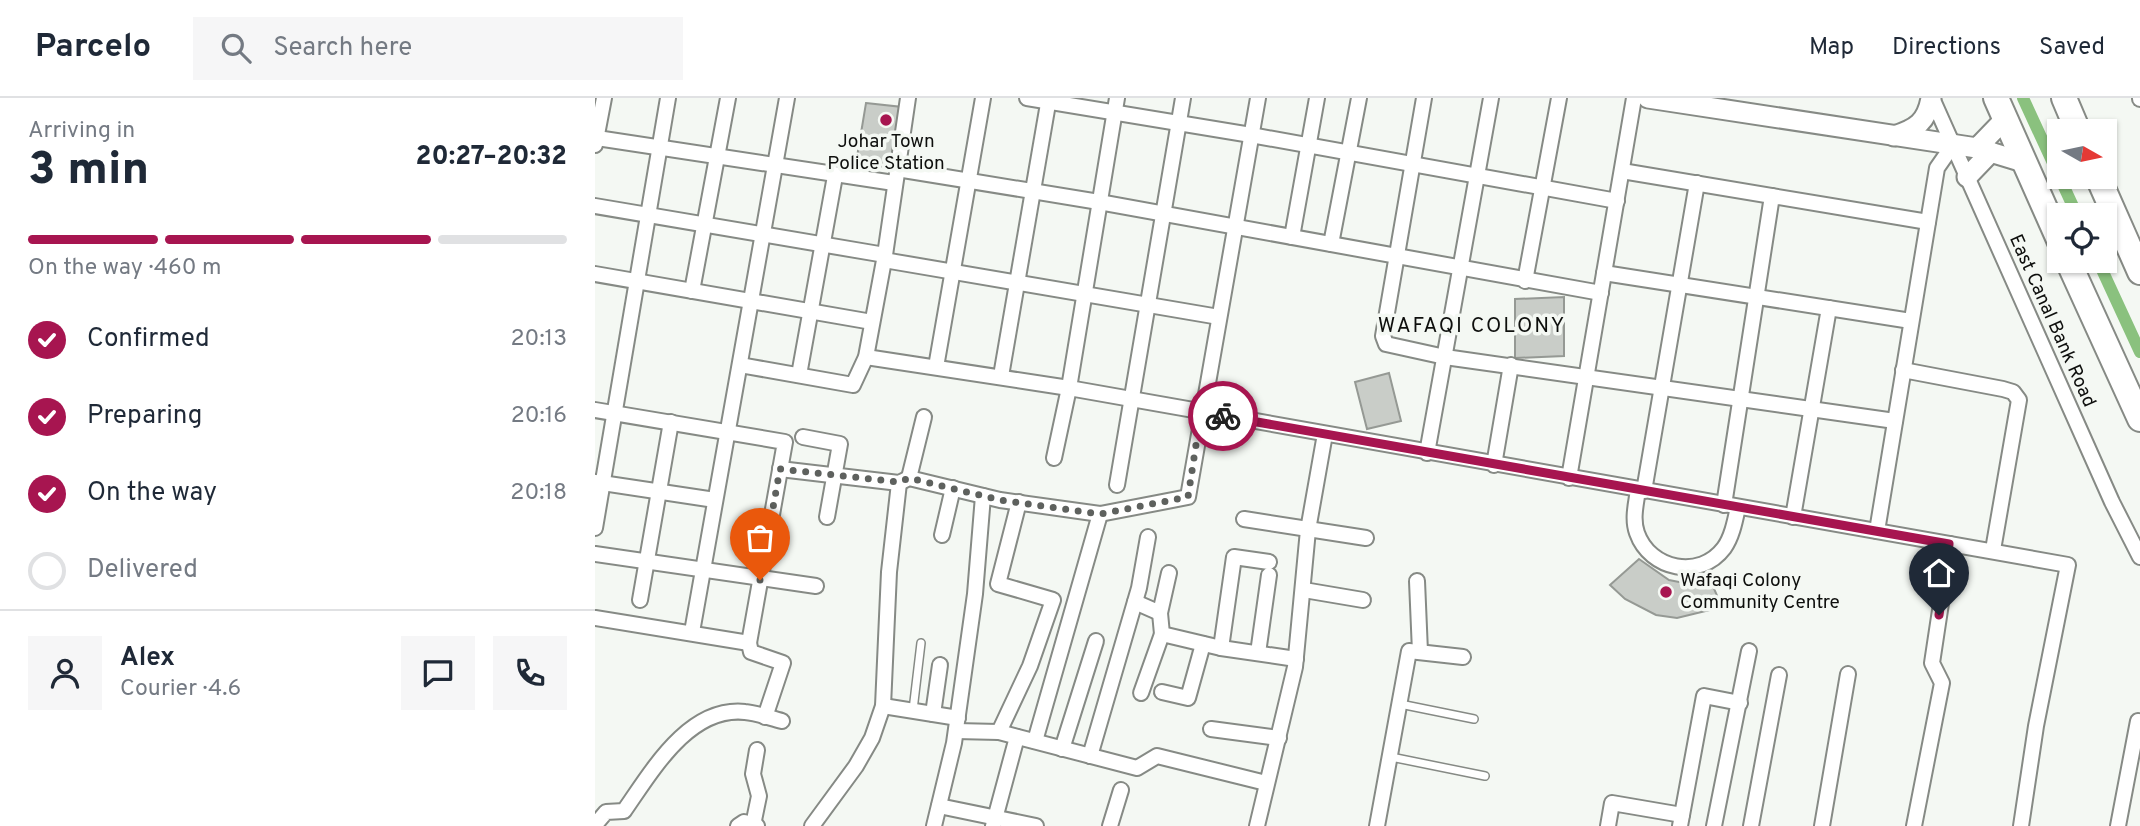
<!DOCTYPE html>
<html lang="en">
<head>
<meta charset="utf-8">
<style>
	:root { --surface:#fff; --page:#f6f6f7; --text:#1f2937; --muted:#747a83; --line:#e0e1e3; --accent:#a71550 }
	body { margin:0; font-family:Overpass,sans-serif; background:var(--page); color:var(--text); height:100vh; display:flex; flex-direction:column; font-size:26px; white-space:nowrap }
	* { box-sizing:border-box; margin:0 }
	p { font-size:23px; color:var(--muted) }
	.icon { flex:none; width:38px; height:38px; fill:none; stroke:currentColor; stroke-width:2; stroke-linecap:round; stroke-linejoin:round }
	.map { position:relative; flex:1; overflow:hidden }
	.drawer { display:flex; flex-direction:column; background:var(--surface); width:595px }
	.drawer>* { flex:none }
	.needle { width:46px; rotate:99deg }
	.buttons { position:absolute; left:1452px; top:21px; display:grid; gap:14px }
	.buttons a { display:grid; place-items:center; width:70px; height:70px; border-radius:0px; background:var(--surface); box-shadow:0 2px 5px #0004; font-size:35px }
	.pin { position:absolute; display:grid; place-items:center; width:60px; height:60px; color:#fff; margin:-72px -30px; border-radius:50% 50% 50% 0; rotate:-45deg; box-shadow:0 0 7px #0007 }
	.pin .icon { rotate:45deg }
	.courier { position:absolute; display:grid; place-items:center; width:70px; height:70px; margin:-35px; border:5px solid #a71550; border-radius:50%; background:#fff; color:#222; box-shadow:0 2px 9px #0007 }
	.headline em { font-style:normal; font-weight:800 }
	.headline div { display:flex; flex-direction:column-reverse }
	.headline { display:flex; align-items:center; justify-content:space-between; height:119px; padding:0 28px }
	h1 { font-size:46px; font-weight:800; line-height:52px }
	.bar { display:grid; grid-template-columns:repeat(4,1fr); gap:10px 7px; align-content:center; height:84px; padding:0 28px }
	.bar i { height:9px; border-radius:5px; background:var(--line) }
	.bar .selected { background:var(--accent) }
	.bar p { grid-column:span 4 }
	.line { display:flex; align-items:center; gap:18px; padding:0 28px; border-top:2px solid var(--line) }
	.line div { flex:1 }
	.round { display:grid; place-items:center; flex:none; width:74px; height:74px; border-radius:0px; background:var(--page) }
	ol { padding:0 28px; list-style:none }
	li { display:flex; align-items:center; gap:21px; height:77px }
	li p { margin-inline-start:auto }
	li .icon { padding:7px; border-radius:50%; background:var(--accent); color:#fff; stroke-width:4 }
	li:last-child { color:var(--muted) }
	li i { width:38px; height:38px; border:4px solid var(--line); border-radius:50% }
	header { display:flex; align-items:center; gap:42px; box-sizing:border-box; height:98px; padding:0 35px; background:var(--surface); border-bottom:2px solid var(--line) }
	header strong { font-size:33px }
	nav { display:flex; gap:38px; margin-inline-start:auto; font-size:24px }
	.search { width:490px; height:63px; background:var(--page); display:flex; align-items:center; gap:18px; box-sizing:border-box; padding:0 24px; border-radius:0px; color:var(--muted); font-size:26px }
	main { display:flex; flex:1; min-height:0 }
	.map>svg:first-child { display:block }
	.lines { fill:none; stroke-linecap:round; stroke-linejoin:round }
	.canal { stroke:#8ac17e; stroke-width:12 }
	.building { fill:#c9cdc8; stroke:#959994; stroke-width:2 }
	.lane-casing { stroke:#868a85; stroke-width:10 }
	.street-casing { stroke:#868a85; stroke-width:18 }
	.secondary-casing { stroke:#868a85; stroke-width:23 }
	.highway-casing { stroke:#868a85; stroke-width:28 }
	.lane { stroke:#fff; stroke-width:7 }
	.street { stroke:#fff; stroke-width:14 }
	.secondary { stroke:#fff; stroke-width:19 }
	.highway { stroke:#fff; stroke-width:24 }
	.done { stroke:#5e615e; stroke-width:7; stroke-dasharray:0 12.6 }
	.route { stroke:#a71550; stroke-width:9 }
	.poi-dot { fill:#a71550; stroke:#f4f8f3; stroke-width:2.5 }
	.labels { text-anchor:middle; dominant-baseline:central; stroke-width:7; stroke-linejoin:round; paint-order:stroke }
	.poi-label { font-size:19px; fill:#0e0f0d; stroke:#f4f8f3 }
	.street-label { font-size:19px; fill:#0e0f0d; stroke:#f4f8f3 }
	.neighbourhood-label { font-size:21px; letter-spacing:2px; fill:#0e0f0d; stroke:#f4f8f3 }
</style>
</head>
<body>
<header>
<strong>Parcelo</strong>
<div class="search"><svg class="icon" aria-label="search" viewBox="0 0 24 24"><circle cx="10" cy="10" r="6"/><path d="M15 15l6 6"/></svg>Search here</div>
<nav><a>Map</a><a>Directions</a><a>Saved</a></nav>
</header>
<main>
<section class="drawer">
<div class="headline"><div><h1>3 min</h1><p>Arriving in</p></div><em>20:27–20:32</em></div>
<div class="bar"><i class="selected"></i><i class="selected"></i><i class="selected"></i><i></i><p>On the way · 460 m</p></div>
<ol>
<li><svg class="icon" aria-label="check" viewBox="0 0 24 24"><path d="M5 12l5 5 9-10"/></svg>Confirmed<p>20:13</p></li>
<li><svg class="icon" aria-label="check" viewBox="0 0 24 24"><path d="M5 12l5 5 9-10"/></svg>Preparing<p>20:16</p></li>
<li><svg class="icon" aria-label="check" viewBox="0 0 24 24"><path d="M5 12l5 5 9-10"/></svg>On the way<p>20:18</p></li>
<li><i></i>Delivered</li>
</ol>
<div class="line" style="height:126px"><a class="round"><svg class="icon" aria-label="person" viewBox="0 0 24 24"><circle cx="12" cy="8" r="4"/><path d="M4 21q1-7 8-7t8 7"/></svg></a><div><b>Alex</b><p>Courier · 4.6</p></div><a class="round"><svg class="icon" aria-label="chat" viewBox="0 0 24 24"><path d="M4 5h16v11H9l-5 4z"/></svg></a><a class="round"><svg class="icon" aria-label="phone" viewBox="0 0 24 24"><path d="M5 4h4l2 5-3 2q2 4 5 5l2-3 5 2v4C11 20 4 13 5 4z"/></svg></a></div>
</section>
<div class="map">
<svg width="1545" height="728" viewBox="0 0 1545 728">
	<rect width="100%" height="100%" fill="#f4f8f3"/>
	<g class="lines">
		<g class="canal">
			<path d="M1428,0L1482,117"/>
			<path d="M1503,163L1545,254"/>
		</g>
	</g>
	<g class="building">
		<path d="M271,5L307,9L297,70L261,65Z"/>
		<path d="M969,199V258L920,260V201Z"/>
		<path d="M794,275L806,323L772,331L760,284Z"/>
		<path d="M1044,461L1074,482L1084,484L1114,479L1127,509L1082,520L1061,517L1030,501L1015,487Z"/>
	</g>
	<g class="lines">
		<g class="lane-casing">
			<g id="lane">
				<path d="M805,606L879,621"/>
				<path d="M318,612L326,545"/>
				<path d="M796,659L890,678"/>
			</g>
		</g>
		<g class="street-casing">
			<g id="street">
				<path d="M432,0L656,37L1022,103"/>
				<path d="M829,0L788,238L791,246L850,259L1300,323"/>
				<path d="M1337,0L1517,404L1545,459"/>
				<path d="M1545,0V1"/>
				<path d="M2,40L299,85"/>
				<path d="M0,47L9,0"/>
				<path d="M302,71L504,104L1006,195"/>
				<path d="M1027,73L1333,124"/>
				<path d="M0,108L290,157"/>
				<path d="M697,139L722,0"/>
				<path d="M736,146L764,0"/>
				<path d="M289,162L624,219"/>
				<path d="M1009,175L1316,223"/>
				<path d="M0,176L277,224"/>
				<path d="M930,183L964,0"/>
				<path d="M97,193L133,0"/>
				<path d="M271,259L474,290L1473,467L1441,628L1426,728"/>
				<path d="M145,267L258,287L271,259L290,157L313,0"/>
				<path d="M341,269L388,0"/>
				<path d="M1308,272L1408,291L1418,294L1424,302L1398,452"/>
				<path d="M204,277L240,78"/>
				<path d="M406,278L454,0"/>
				<path d="M0,312L190,344L154,545L0,520"/>
				<path d="M208,339L245,346L232,419"/>
				<path d="M832,355L896,0"/>
				<path d="M459,360L474,290L522,0"/>
				<path d="M899,367L916,267"/>
				<path d="M185,371L304,385L314,380L405,402L505,416L593,399L663,0"/>
				<path d="M314,380L329,319"/>
				<path d="M974,380L1039,0"/>
				<path d="M0,384L120,402"/>
				<path d="M522,387L588,0"/>
				<path d="M1043,392C1041,406 1037,421 1042,435C1055,472 1105,482 1129,450C1137,439 1140,423 1143,409"/>
				<path d="M1049,393L1102,85"/>
				<path d="M1129,407L1177,98"/>
				<path d="M1198,419L1234,210"/>
				<path d="M649,421L771,440"/>
				<path d="M0,430L73,0"/>
				<path d="M1282,433L1342,70L1358,47"/>
				<path d="M347,437L358,390"/>
				<path d="M0,456L221,488"/>
				<path d="M574,475L565,515L567,536L626,550L701,561"/>
				<path d="M822,483L825,554"/>
				<path d="M709,492L768,502"/>
				<path d="M45,502L76,324"/>
				<path d="M540,504L565,515"/>
				<path d="M97,534L192,0"/>
				<path d="M154,545L156,554L188,565L170,619"/>
				<path d="M626,550L639,459L674,464"/>
				<path d="M663,555L674,477"/>
				<path d="M567,594L593,600L608,546"/>
				<path d="M546,595L567,536"/>
				<path d="M288,608L363,620"/>
				<path d="M338,616L345,567"/>
				<path d="M616,631L684,640"/>
				<path d="M361,633L404,634L542,670L562,658L671,685"/>
				<path d="M404,634L435,568L458,502L403,486L424,404"/>
				<path d="M440,643L505,416"/>
				<path d="M467,651L501,543"/>
				<path d="M495,658L544,490L553,439"/>
				<path d="M344,708L441,728"/>
				<path d="M0,727L11,714L29,713C57,673 94,608 150,614C162,615 175,620 187,623"/>
				<path d="M158,727L164,698L158,676L162,652"/>
				<path d="M143,728L149,724L162,728"/>
				<path d="M217,728L261,668L277,640L288,608L294,474L304,385"/>
				<path d="M339,728L359,645L380,496L388,398"/>
				<path d="M398,728L422,639"/>
				<path d="M515,728L526,692"/>
				<path d="M662,728L700,569L713,432L730,336"/>
				<path d="M782,728L814,553L868,559"/>
				<path d="M1013,728L1017,705L1087,717"/>
				<path d="M1085,728L1109,598L1145,605"/>
				<path d="M1119,728L1154,553"/>
				<path d="M1156,728L1184,577"/>
				<path d="M1227,728L1253,576"/>
				<path d="M1319,728L1347,585L1337,565L1355,446"/>
				<path d="M1523,728L1543,623"/>
			</g>
		</g>
		<g class="secondary-casing">
			<g id="secondary">
				<path d="M1053,0L1382,50L1410,21"/>
				<path d="M1299,38C1321,31 1332,24 1336,0"/>
				<path d="M1382,50L1428,64"/>
				<path d="M1372,79L1396,54"/>
			</g>
		</g>
		<g class="highway-casing">
			<g id="highway">
				<path d="M1401,0L1465,144"/>
				<path d="M1469,0L1483,33"/>
				<path d="M1503,79L1545,174"/>
				<path d="M1473,163L1545,321"/>
			</g>
		</g>
		<use href="#lane" class="lane"/>
		<use href="#street" class="street"/>
		<use href="#secondary" class="secondary"/>
		<use href="#highway" class="highway"/>
	</g>
	<g class="lines">
		<path class="done" d="M165,482L185,371L304,384L314,380L405,402L505,416L593,399L606,314L628,318"/>
		<path class="route" d="M628,318L1354,446L1344,517"/>
	</g>
	<g class="poi-dot">
		<circle cx="291" cy="22" r="7"/>
		<circle cx="1071" cy="494" r="7"/>
	</g>
	<g class="labels">
		<g class="poi-label">
			<text x="291" y="44">Johar Town<tspan x="291" dy="22">Police Station</tspan></text>
			<text x="1085" y="483" text-anchor="start">Wafaqi Colony<tspan x="1085" dy="22">Community Centre</tspan></text>
		</g>
		<g class="street-label">
			<text transform="translate(1457 223) rotate(66)">East Canal Bank Road</text>
		</g>
		<g class="neighbourhood-label">
			<text x="877" y="228">WAFAQI COLONY</text>
		</g>
	</g>
</svg>
<div class="buttons">
<a><svg class="needle" viewBox="-14 -14 28 28"><path d="M0-13l5 13h-10z" fill="#e53935"/><path d="M0 13l5-13h-10z" fill="#747a83"/></svg></a>
<a><svg class="icon" aria-label="locate" viewBox="0 0 24 24"><circle cx="12" cy="12" r="6"/><path d="M12 2v4M12 18v4M2 12h4M18 12h4"/></svg></a>
</div>
<div class="pin" style="left:165px;top:482px;background:#ea580c"><svg class="icon" aria-label="bag" viewBox="0 0 24 24"><path d="M5 8h14l-1 12H6zM9 8a3 3 0 0 1 6 0"/></svg></div>
<div class="pin" style="left:1344px;top:517px;background:#1f2937"><svg class="icon" aria-label="home" viewBox="0 0 24 24"><path d="M3 11l9-7 9 7M6 9v11h12V9"/></svg></div>
<div class="courier" style="left:628px;top:318px"><svg class="icon" aria-label="bike" viewBox="0 0 24 24"><circle cx="6" cy="16" r="4"/><circle cx="18" cy="16" r="4"/><path d="M6 16l4-8h5l3 8M10 8l3 8H6M13 5h3"/></svg></div>
</div>
</main>
</body>
</html>
